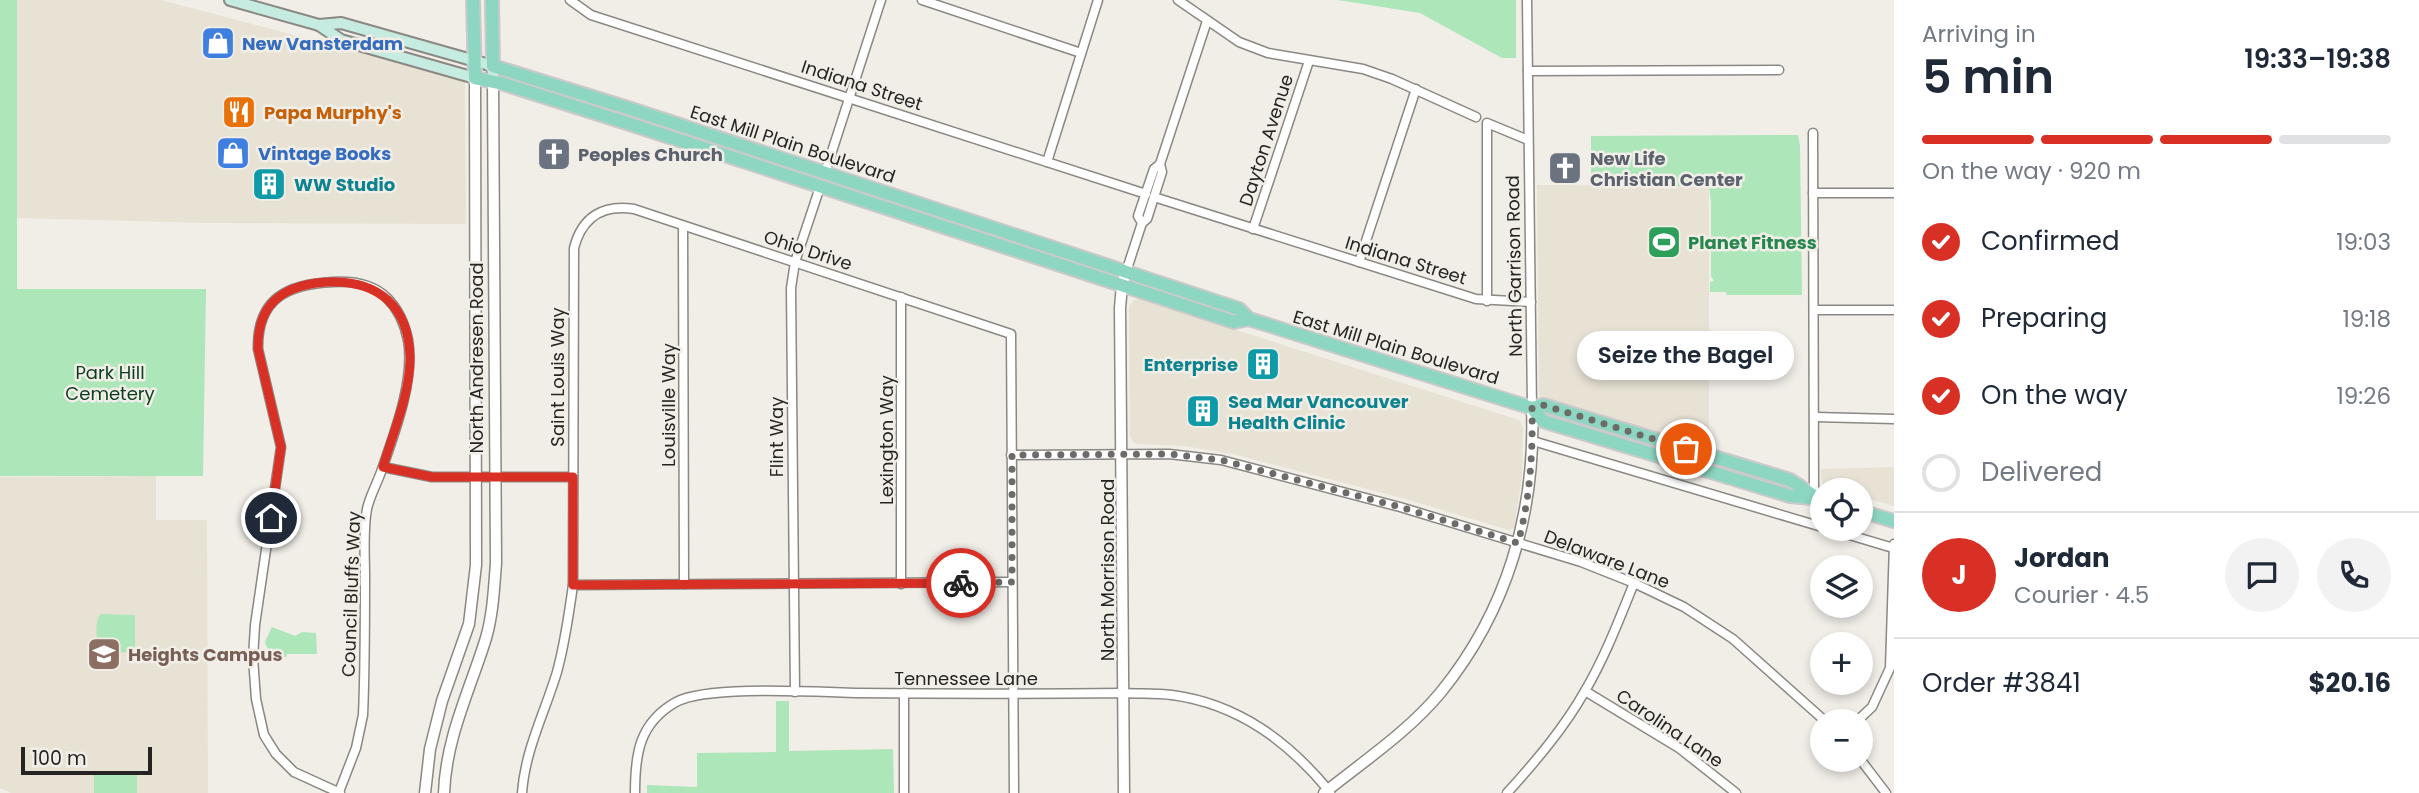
<!DOCTYPE html>
<html lang="en">
<head>
<meta charset="utf-8">
<style>
	:root { --surface:#fff; --page:#f2f2f3; --text:#1f2937; --muted:#747a83; --line:#e0e1e3; --accent:#d93025 }
	body { margin:0; font-family:Poppins,sans-serif; background:var(--page); color:var(--text); height:100vh; display:flex; flex-direction:column; font-size:26px; white-space:nowrap }
	* { box-sizing:border-box; margin:0 }
	p { font-size:23px; color:var(--muted) }
	.icon { flex:none; width:38px; height:38px; fill:none; stroke:currentColor; stroke-width:2; stroke-linecap:round; stroke-linejoin:round }
	.map { position:relative; flex:1; overflow:hidden }
	.drawer { display:flex; flex-direction:column; background:var(--surface); width:525px }
	.drawer>* { flex:none }
	.buttons { position:absolute; left:1810px; top:478px; display:grid; gap:14px }
	.buttons a { display:grid; place-items:center; width:63px; height:63px; border-radius:50%; background:var(--surface); box-shadow:0 4px 10px #0003; font-size:35px }
	.scale { position:absolute; left:21px; bottom:18px; width:131px; box-sizing:border-box; padding-left:7px; border:4px solid #252422; border-top:0; font-size:19px; line-height:24px; white-space:nowrap; color:#252422; -webkit-text-stroke:5px #f1eee8; paint-order:stroke }
	.pin { position:absolute; display:grid; place-items:center; width:60px; height:60px; color:#fff; margin:-30px; border:4px solid #fff; border-radius:50%; box-shadow:0 2px 7px #0007 }
	.courier { position:absolute; display:grid; place-items:center; width:70px; height:70px; margin:-35px; border:5px solid #d93025; border-radius:50%; background:#fff; color:#222; box-shadow:0 2px 9px #0007 }
	.bubble { position:absolute; height:49px; border-radius:24px; background:var(--surface); box-shadow:0 4px 10px #0003; font-size:23px; font-weight:600; line-height:49px; text-align:center }
	.headline em { font-style:normal; font-weight:600 }
	.headline div { display:flex; flex-direction:column-reverse }
	.headline { display:flex; align-items:center; justify-content:space-between; height:119px; padding:0 28px }
	h1 { font-size:46px; font-weight:600; line-height:52px }
	.bar { display:grid; grid-template-columns:repeat(4,1fr); gap:10px 7px; align-content:center; height:84px; padding:0 28px }
	.bar i { height:9px; border-radius:5px; background:var(--line) }
	.bar .active { background:var(--accent) }
	.bar p { grid-column:span 4 }
	.line { display:flex; align-items:center; gap:18px; padding:0 28px; border-top:2px solid var(--line) }
	.line div { flex:1 }
	.round { display:grid; place-items:center; flex:none; width:74px; height:74px; border-radius:37px; background:var(--page) }
	ol { padding:0 28px; list-style:none }
	li { display:flex; align-items:center; gap:21px; height:77px }
	li p { margin-inline-start:auto }
	li .icon { padding:7px; border-radius:50%; background:var(--accent); color:#fff; stroke-width:4 }
	li:last-child { color:var(--muted) }
	li i { width:38px; height:38px; border:4px solid var(--line); border-radius:50% }
	main { display:flex; flex:1; min-height:0 }
	.map>svg:first-child { display:block }
	.built { fill:#e8e2d5 }
	.green { fill:#ace6b9 }
	.lines { fill:none; stroke-linecap:round; stroke-linejoin:round }
	.minor-casing { stroke:#8b8883; stroke-width:11 }
	.tertiary-casing { stroke:#8b8883; stroke-width:13 }
	.secondary-casing { stroke:#8b8883; stroke-width:14 }
	.primary-casing { stroke:#cbcaca; stroke-width:16 }
	.minor { stroke:#fff; stroke-width:8 }
	.tertiary { stroke:#fff; stroke-width:10 }
	.secondary { stroke:#c6ebe0; stroke-width:10 }
	.primary { stroke:#8dd6c2; stroke-width:12 }
	.done { stroke:#6c6b67; stroke-width:7; stroke-dasharray:0 12.6 }
	.route { stroke:#d93025; stroke-width:9 }
	.labels { text-anchor:middle; dominant-baseline:central; stroke-width:5; stroke-linejoin:round; paint-order:stroke }
	.shop-label { font-size:18px; font-weight:bold; fill:#366cbe; stroke:#f1eee8; text-anchor:start }
	.street-label { font-size:18px; fill:#252422; stroke:#f1eee8 }
	.food-label { font-size:18px; font-weight:bold; fill:#c56008; stroke:#f1eee8; text-anchor:start }
	.worship-label { font-size:18px; font-weight:bold; fill:#5b616d; stroke:#f1eee8; text-anchor:start }
	.culture-label { font-size:18px; font-weight:bold; fill:#0d838f; stroke:#f1eee8; text-anchor:start }
	.leisure-label { font-size:18px; font-weight:bold; fill:#27864d; stroke:#f1eee8; text-anchor:start }
	.park-label { font-size:18px; fill:#0b3b1d; stroke:#f1eee8 }
	.education-label { font-size:18px; font-weight:bold; fill:#785e54; stroke:#f1eee8; text-anchor:start }
</style>
</head>
<body>
<main>
<div class="map">
<svg width="1894" height="793" viewBox="0 0 1894 793">
	<rect width="100%" height="100%" fill="#f1eee8"/>
	<g class="built">
		<path d="M17,0H161L465,80L466,224L208,223L17,218Z"/>
		<path d="M1537,185L1709,186V450L1542,399L1539,394Z"/>
		<path d="M1139,299L1519,420L1523,427L1522,477L1514,528L1509,530L1402,498L1233,454L1184,446L1135,444L1130,437L1129,306L1134,300Z"/>
		<path d="M1894,467V506L1860,496V490H1839L1824,486L1821,479V469Z"/>
		<path d="M156,476V520H207L208,793H11L0,788V477Z"/>
	</g>
	<g class="green">
		<path d="M0,0H17V289H206L203,476H0Z"/>
		<path d="M1338,0H1516V58H1502L1420,13Z"/>
		<path d="M1798,135L1800,146L1802,295H1727L1726,292H1710V282L1714,281L1711,276V202L1709,186H1591V136Z"/>
		<path d="M101,614L135,615V652L107,653L100,649C96,640 94,620 101,614Z"/>
		<path d="M272,627L295,636L302,632L316,633L317,654H287L286,657L270,655L265,642Z"/>
		<path d="M776,701H789V751L893,749L894,793H647V785L697,787V753L776,752Z"/>
		<rect x="94" y="772" width="43" height="21"/>
	</g>
	<g class="lines">
		<g class="minor-casing">
			<g id="minor">
				<path d="M570,0L591,15L1146,194"/>
				<path d="M922,0L1081,53"/>
				<path d="M1178,0L1239,42L1268,53L1363,69L1392,79L1476,117"/>
				<path d="M1527,0L1532,408"/>
				<path d="M1528,71L1779,70"/>
				<path d="M1813,133L1814,497"/>
				<path d="M1047,162L1098,0"/>
				<path d="M825,173L881,0"/>
				<path d="M1813,193H1894"/>
				<path d="M1154,197L1476,299L1531,302"/>
				<path d="M1142,223L1138,216L1154,169L1160,164L1207,21"/>
				<path d="M683,226L684,584"/>
				<path d="M1253,229L1309,61"/>
				<path d="M1359,262L1416,89"/>
				<path d="M1126,272L1142,223L1147,219L1162,172L1160,164"/>
				<path d="M901,297V584"/>
				<path d="M1487,301V123L1528,140"/>
				<path d="M1815,310H1894"/>
				<path d="M1815,417L1894,419"/>
				<path d="M1533,441L1822,527"/>
				<path d="M1011,455L1169,454L1221,460L1400,507L1581,562L1634,583L1684,607L1733,639L1825,721"/>
				<path d="M383,467L432,477H573"/>
				<path d="M1826,528L1893,548"/>
				<path d="M573,585L1012,582"/>
				<path d="M1585,691L1679,748L1736,793"/>
				<path d="M795,692L791,288L795,262L820,187"/>
				<path d="M904,693V793"/>
				<path d="M1857,721L1872,707L1890,668L1894,544"/>
				<path d="M1860,759L1886,793"/>
				<path d="M339,792L356,748L363,715C365,670 365,623 365,577C365,555 363,530 367,509C370,495 378,482 382,469C395,432 415,379 408,340C405,325 398,309 387,298C373,284 351,281 333,282C288,284 257,298 258,349L281,447L255,625L253,658L256,699L264,735L276,754L294,772L340,793"/>
				<path d="M522,793C525,750 545,712 557,672C565,643 569,614 573,585L574,248C582,217 603,204 634,209L1011,334L1014,793"/>
				<path d="M635,793C635,754 639,723 676,702C708,685 816,692 856,693C945,694 1034,694 1123,693C1139,694 1156,693 1172,695C1239,704 1289,742 1330,792"/>
				<path d="M1507,793C1536,761 1564,728 1585,691C1605,657 1619,620 1634,583"/>
			</g>
		</g>
		<g class="tertiary-casing">
			<g id="tertiary">
				<path d="M425,793L430,749L442,701L469,624L476,565L475,78"/>
				<path d="M444,793C446,737 470,690 486,638C493,614 494,588 496,563L493,82"/>
				<path d="M1124,793L1120,308L1122,285L1126,272"/>
				<path d="M1324,793C1364,761 1409,731 1441,692C1507,611 1536,512 1532,408"/>
			</g>
		</g>
		<g class="secondary-casing">
			<g id="secondary">
				<path d="M230,0L319,25L341,40L475,78"/>
				<path d="M319,25L341,23L493,66V82"/>
			</g>
		</g>
		<g class="primary-casing">
			<g id="primary">
				<path d="M473,0L475,78L504,84L630,124L1234,322L1249,319"/>
				<path d="M492,0L493,66L634,110L1239,309L1249,319L1532,408L1543,421L1790,496L1822,499"/>
				<path d="M1532,408L1543,405L1790,480L1814,496"/>
				<path d="M1860,511L1894,521"/>
			</g>
		</g>
		<use href="#minor" class="minor"/>
		<use href="#tertiary" class="tertiary"/>
		<use href="#secondary" class="secondary"/>
		<use href="#primary" class="primary"/>
	</g>
	<g class="lines">
		<path class="done" d="M961,583L1012,582V455L1170,454L1221,460L1400,507L1518,543C1530,498 1533,454 1532,408L1543,405L1686,449"/>
		<path class="route" d="M271,518L281,447L258,349C257,302 285,284 329,282C379,280 409,307 410,358C410,394 393,433 383,467L432,477H573V585L961,583"/>
	</g>
	<defs>
		<g id="shop-square" transform="scale(1.75)"><rect x="-9" y="-9" width="18" height="18" rx="4" fill="#3f7fe0" stroke="#f1eee8"/><path d="M-5-2.5h2.3a2.7 3.5 0 0 1 5.4 0H5L5.5 6h-11ZM-1.5-2.5h3a1.5 2.3 0 0 0-3 0Z" fill="#fff"/></g>
		<g id="restaurant-square" transform="scale(1.75)"><rect x="-9" y="-9" width="18" height="18" rx="4" fill="#e8710a" stroke="#f1eee8"/><path d="M-5-6h1v4h1v-4h1v4h1v-4h1v5L-1.5 .5V6h-2V.5L-5-1ZM5-6V6H3V1.5H1.5Q1.5-4 5-6Z" fill="#fff"/></g>
		<g id="church-square" transform="scale(1.75)"><rect x="-9" y="-9" width="18" height="18" rx="4" fill="#6b7280" stroke="#f1eee8"/><path d="M-1.2-6h2.4v3.5h3.3v2.4h-3.3V6h-2.4V-.1h-3.3v-2.4h3.3Z" fill="#fff"/></g>
		<g id="building-square" transform="scale(1.75)"><rect x="-9" y="-9" width="18" height="18" rx="4" fill="#0f9aa8" stroke="#f1eee8"/><path d="M-4-6H4V6H1V3H-1V6H-4ZM-2.5-4.3h1.7v1.8h-1.7ZM.8-4.3h1.7v1.8H.8ZM-2.5-1h1.7V.8h-1.7ZM.8-1h1.7V.8H.8Z" fill="#fff"/></g>
		<g id="stadium-square" transform="scale(1.75)"><rect x="-9" y="-9" width="18" height="18" rx="4" fill="#2e9e5b" stroke="#f1eee8"/><path d="M0-5a6.5 5 0 1 0 0 10a6.5 5 0 1 0 0-10ZM-3.5-1.8h7v3.6h-7Z" fill="#fff"/></g>
		<g id="school-square" transform="scale(1.75)"><rect x="-9" y="-9" width="18" height="18" rx="4" fill="#8d6e63" stroke="#f1eee8"/><path d="M0-5L7-2L0 1L-7-2ZM-4 1L0 2.5L4 1V4Q0 6-4 4Z" fill="#fff"/></g>
	</defs>
	<g fill-rule="evenodd">
		<use href="#shop-square" x="218" y="43"/>
		<use href="#restaurant-square" x="239" y="112"/>
		<use href="#shop-square" x="233" y="153"/>
		<use href="#church-square" x="554" y="154"/>
		<use href="#church-square" x="1565" y="168"/>
		<use href="#building-square" x="269" y="184"/>
		<use href="#stadium-square" x="1664" y="242"/>
		<use href="#building-square" x="1263" y="364"/>
		<use href="#building-square" x="1203" y="411"/>
		<use href="#school-square" x="104" y="654"/>
	</g>
	<g class="labels">
		<g class="shop-label">
			<text x="242" y="43">New Vansterdam</text>
			<text x="258" y="153">Vintage Books</text>
		</g>
		<g class="street-label">
			<text transform="translate(862 85) rotate(18)">Indiana Street</text>
			<text transform="translate(1266 140) rotate(-72)">Dayton Avenue</text>
			<text transform="translate(793 144) rotate(18)">East Mill Plain Boulevard</text>
			<text transform="translate(808 250) rotate(18)">Ohio Drive</text>
			<text transform="translate(1406 260) rotate(17)">Indiana Street</text>
			<text transform="translate(1514 266) rotate(-91)">North Garrison Road</text>
			<text transform="translate(1396 347) rotate(17)">East Mill Plain Boulevard</text>
			<text transform="translate(476 358) rotate(-90)">North Andresen Road</text>
			<text transform="translate(557 377) rotate(-90)">Saint Louis Way</text>
			<text transform="translate(668 405) rotate(-90)">Louisville Way</text>
			<text transform="translate(776 437) rotate(-90)">Flint Way</text>
			<text transform="translate(886 440) rotate(-90)">Lexington Way</text>
			<text transform="translate(1607 559) rotate(21)">Delaware Lane</text>
			<text transform="translate(1107 570) rotate(-90)">North Morrison Road</text>
			<text transform="translate(351 594) rotate(-88)">Council Bluffs Way</text>
			<text x="966" y="678">Tennessee Lane</text>
			<text transform="translate(1670 728) rotate(34)">Carolina Lane</text>
		</g>
		<g class="food-label">
			<text x="264" y="112">Papa Murphy's</text>
		</g>
		<g class="worship-label">
			<text x="578" y="154">Peoples Church</text>
			<text x="1590" y="158">New Life<tspan x="1590" dy="21">Christian Center</tspan></text>
		</g>
		<g class="culture-label">
			<text x="294" y="184">WW Studio</text>
			<text x="1238" y="364" text-anchor="end">Enterprise</text>
			<text x="1228" y="401">Sea Mar Vancouver<tspan x="1228" dy="21">Health Clinic</tspan></text>
		</g>
		<g class="leisure-label">
			<text x="1688" y="242">Planet Fitness</text>
		</g>
		<g class="park-label">
			<text x="110" y="372">Park Hill<tspan x="110" dy="21">Cemetery</tspan></text>
		</g>
		<g class="education-label">
			<text x="128" y="654">Heights Campus</text>
		</g>
	</g>
</svg>
<div class="buttons">
<a><svg class="icon" aria-label="locate" viewBox="0 0 24 24"><circle cx="12" cy="12" r="6"/><path d="M12 2v4M12 18v4M2 12h4M18 12h4"/></svg></a>
<a><svg class="icon" aria-label="layers" viewBox="0 0 24 24"><path d="M12 4l9 5-9 5-9-5zM3 14l9 5 9-5"/></svg></a>
<a>+</a>
<a>−</a>
</div>
<div class="scale">100 m</div>
<div class="pin" style="left:1686px;top:449px;background:#ea580c"><svg class="icon" aria-label="bag" viewBox="0 0 24 24"><path d="M5 8h14l-1 12H6zM9 8a3 3 0 0 1 6 0"/></svg></div>
<div class="pin" style="left:271px;top:518px;background:#1f2937"><svg class="icon" aria-label="home" viewBox="0 0 24 24"><path d="M3 11l9-7 9 7M6 9v11h12V9"/></svg></div>
<div class="courier" style="left:961px;top:583px"><svg class="icon" aria-label="bike" viewBox="0 0 24 24"><circle cx="6" cy="16" r="4"/><circle cx="18" cy="16" r="4"/><path d="M6 16l4-8h5l3 8M10 8l3 8H6M13 5h3"/></svg></div>
<div class="bubble" style="left:1577px;top:331px;width:217px">Seize the Bagel</div>
</div>
<section class="drawer">
<div class="headline"><div><h1>5 min</h1><p>Arriving in</p></div><em>19:33–19:38</em></div>
<div class="bar"><i class="active"></i><i class="active"></i><i class="active"></i><i></i><p>On the way · 920 m</p></div>
<ol>
<li><svg class="icon" aria-label="check" viewBox="0 0 24 24"><path d="M5 12l5 5 9-10"/></svg>Confirmed<p>19:03</p></li>
<li><svg class="icon" aria-label="check" viewBox="0 0 24 24"><path d="M5 12l5 5 9-10"/></svg>Preparing<p>19:18</p></li>
<li><svg class="icon" aria-label="check" viewBox="0 0 24 24"><path d="M5 12l5 5 9-10"/></svg>On the way<p>19:26</p></li>
<li><i></i>Delivered</li>
</ol>
<div class="line" style="height:126px"><b class="round" style="background:var(--accent);color:#fff">J</b><div><b>Jordan</b><p>Courier · 4.5</p></div><a class="round"><svg class="icon" aria-label="chat" viewBox="0 0 24 24"><path d="M4 5h16v11H9l-5 4z"/></svg></a><a class="round"><svg class="icon" aria-label="phone" viewBox="0 0 24 24"><path d="M5 4h4l2 5-3 2q2 4 5 5l2-3 5 2v4C11 20 4 13 5 4z"/></svg></a></div>
<div class="line" style="height:91px"><div>Order #3841</div><b>$20.16</b></div>
</section>
</main>
</body>
</html>
